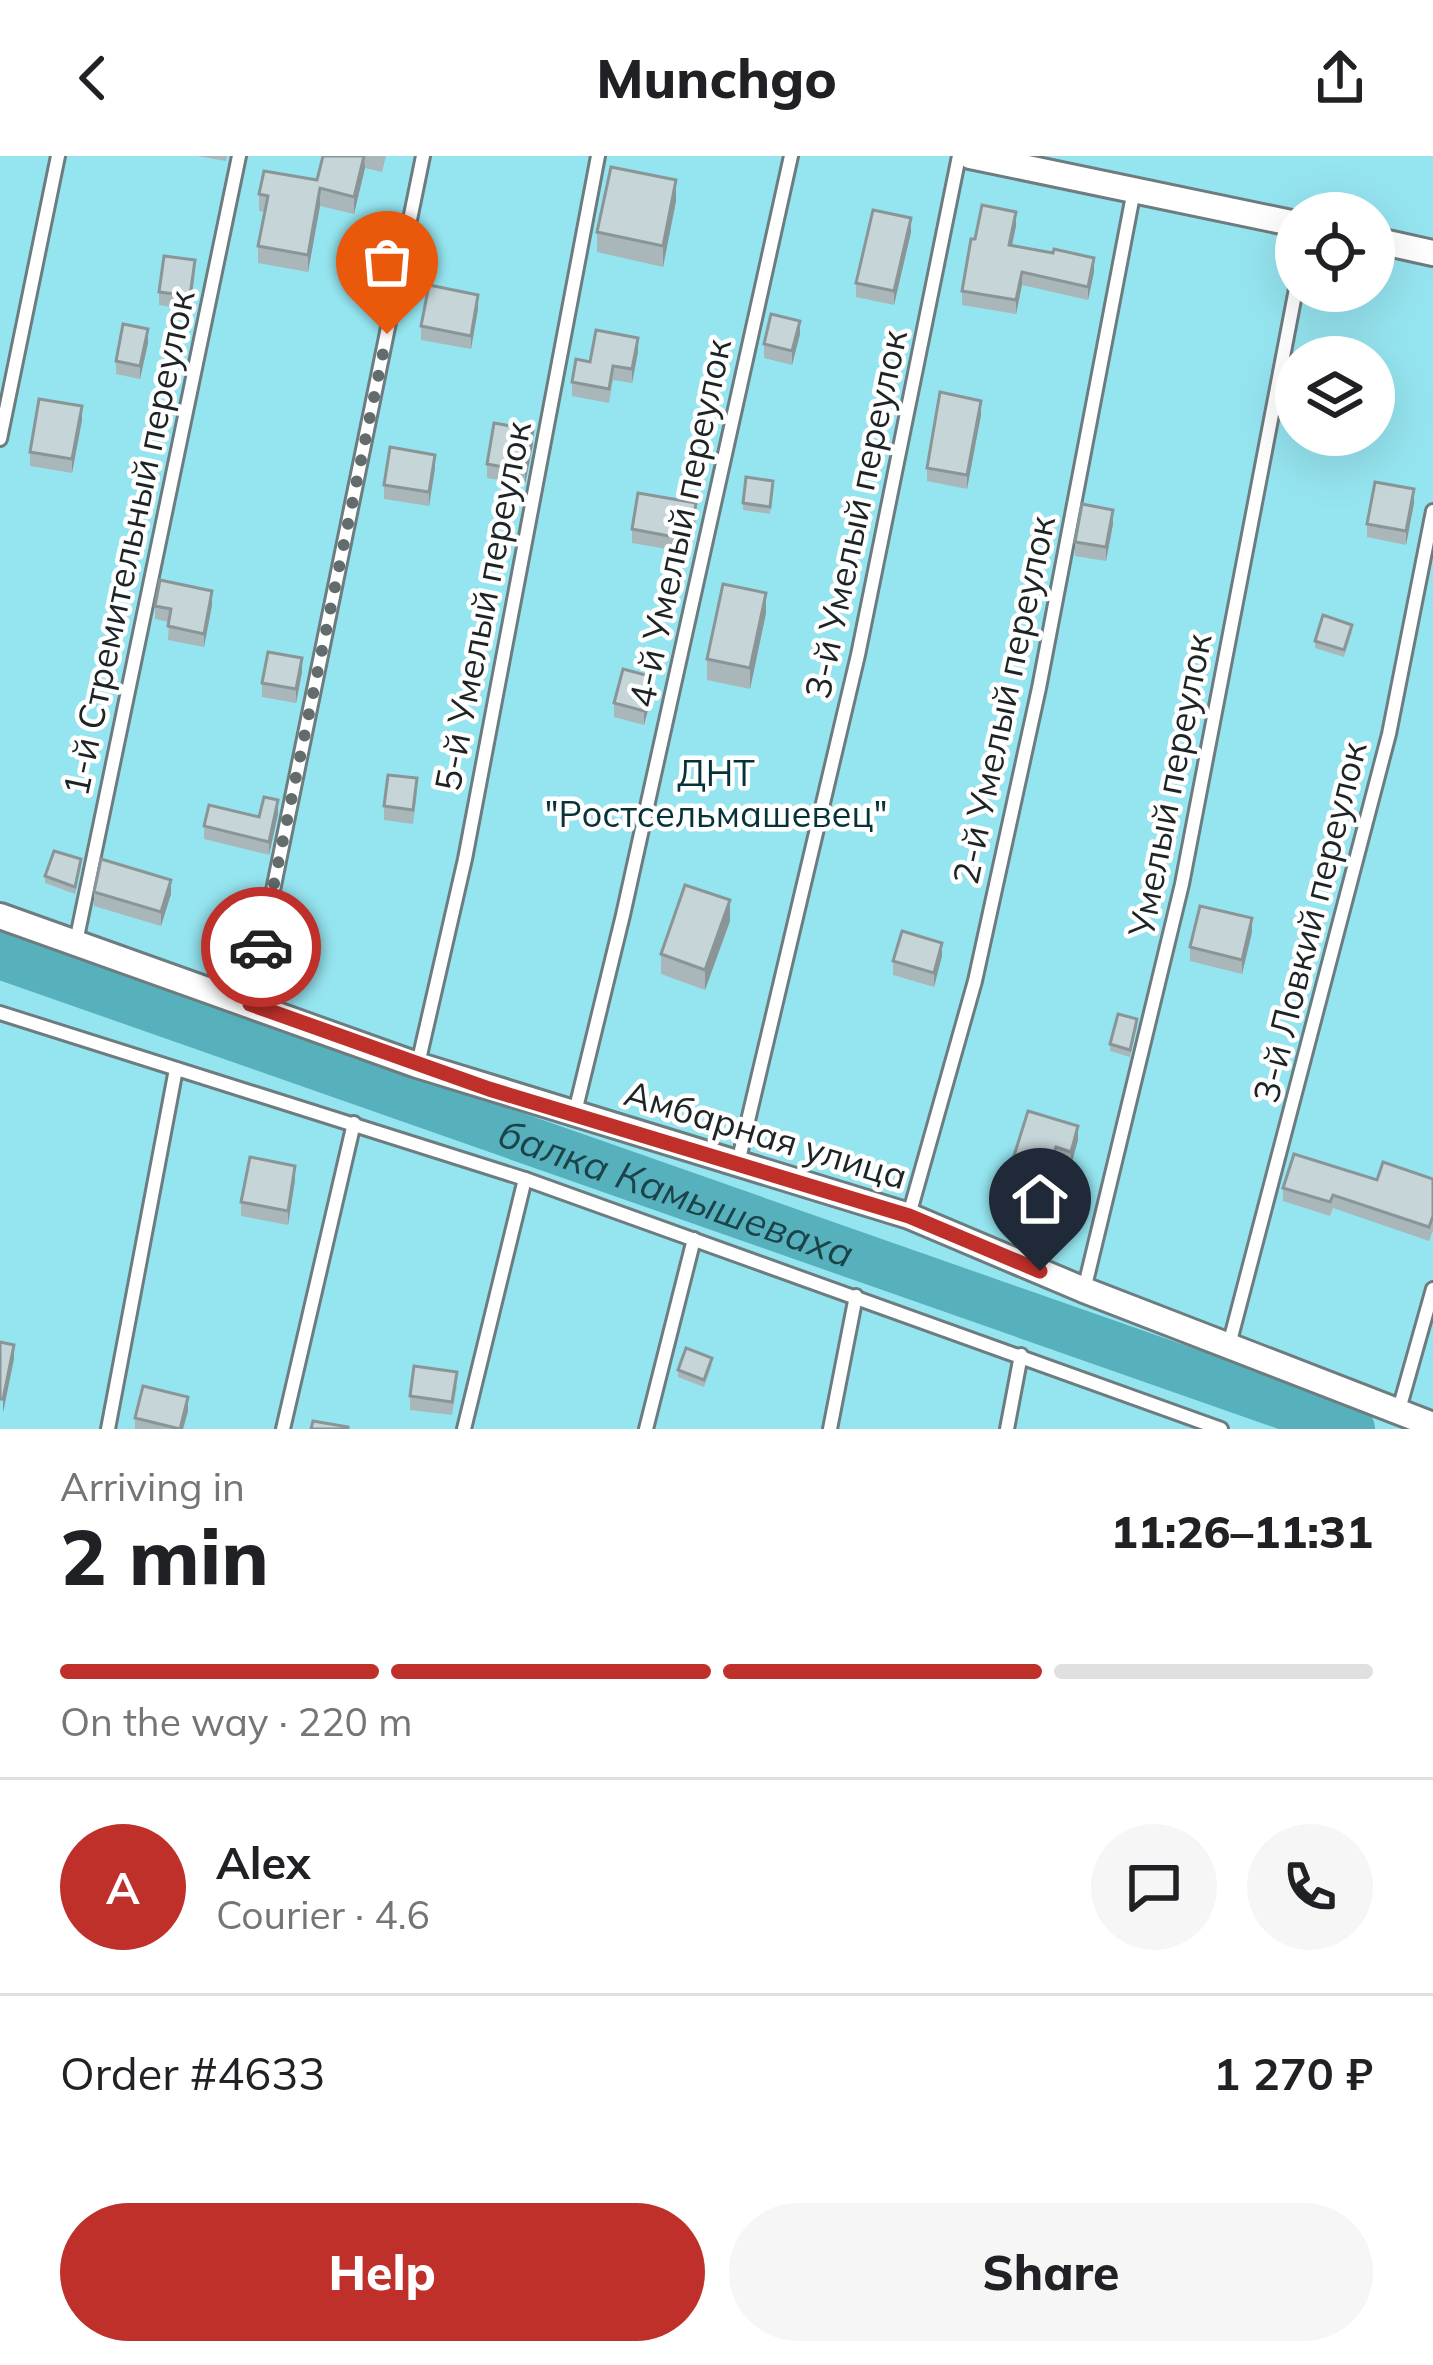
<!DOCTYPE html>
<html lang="en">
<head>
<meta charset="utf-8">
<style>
	:root { --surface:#fff; --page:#f6f6f6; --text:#202124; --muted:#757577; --line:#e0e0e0; --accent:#bf302b }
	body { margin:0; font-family:Mulish,sans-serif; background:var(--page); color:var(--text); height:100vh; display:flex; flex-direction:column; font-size:45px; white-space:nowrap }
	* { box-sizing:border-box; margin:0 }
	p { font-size:39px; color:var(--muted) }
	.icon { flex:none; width:66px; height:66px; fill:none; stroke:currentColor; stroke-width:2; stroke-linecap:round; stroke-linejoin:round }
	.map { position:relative; height:1273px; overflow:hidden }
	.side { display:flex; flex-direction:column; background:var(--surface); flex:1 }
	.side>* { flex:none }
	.buttons { position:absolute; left:1275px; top:36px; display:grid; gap:24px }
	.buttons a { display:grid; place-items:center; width:120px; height:120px; border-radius:50%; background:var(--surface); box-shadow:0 12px 48px #0002; font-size:60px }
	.pin { position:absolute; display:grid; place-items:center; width:102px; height:102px; color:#fff; margin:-123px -51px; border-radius:50% 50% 50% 0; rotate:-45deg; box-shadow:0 0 12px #0007 }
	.pin .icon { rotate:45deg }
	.courier { position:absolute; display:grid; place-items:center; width:120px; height:120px; margin:-60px; border:9px solid #bf302b; border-radius:50%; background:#fff; color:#222; box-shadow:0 3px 15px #0007 }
	.head em { font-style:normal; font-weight:800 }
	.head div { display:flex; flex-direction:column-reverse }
	.head { display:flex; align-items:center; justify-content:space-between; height:204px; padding:0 60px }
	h1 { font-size:78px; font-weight:800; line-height:90px }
	.bar { display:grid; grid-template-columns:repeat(4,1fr); gap:18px 12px; align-content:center; height:144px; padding:0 60px }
	.bar i { height:15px; border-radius:9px; background:var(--line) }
	.bar .active { background:var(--accent) }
	.bar p { grid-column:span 4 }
	.line { display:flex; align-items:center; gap:30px; padding:0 60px; border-top:3px solid var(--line) }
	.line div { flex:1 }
	.round { display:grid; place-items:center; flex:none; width:126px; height:126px; border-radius:63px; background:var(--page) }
	.primary-button { display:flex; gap:24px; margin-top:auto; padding:24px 60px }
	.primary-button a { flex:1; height:138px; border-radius:72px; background:var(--accent); color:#fff; font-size:48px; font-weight:800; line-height:138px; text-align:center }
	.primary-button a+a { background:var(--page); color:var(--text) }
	header { display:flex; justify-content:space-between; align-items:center; height:156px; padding:0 60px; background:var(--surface); font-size:54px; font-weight:800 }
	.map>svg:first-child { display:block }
	.green { fill:#95e5f0; fill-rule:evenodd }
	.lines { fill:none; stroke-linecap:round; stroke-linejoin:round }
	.river { stroke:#57b1bd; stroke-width:48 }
	.lane-casing { stroke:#6d7c7f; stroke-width:18 }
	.street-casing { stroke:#6d7c7f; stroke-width:30 }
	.lane { stroke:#fff; stroke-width:12 }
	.street { stroke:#fff; stroke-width:24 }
	.wall { fill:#a9b7ba }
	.shaded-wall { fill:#8a9597 }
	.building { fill:#c5d5d8; stroke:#8a9597; stroke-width:3 }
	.done { stroke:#626c6d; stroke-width:12; stroke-dasharray:0 21.6 }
	.route { stroke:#bf302b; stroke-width:15 }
	.labels { text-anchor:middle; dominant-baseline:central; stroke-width:9; stroke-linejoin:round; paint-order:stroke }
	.street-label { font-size:36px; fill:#1d2425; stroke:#fff }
	.park-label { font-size:36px; fill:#063339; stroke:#fff }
	.water-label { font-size:39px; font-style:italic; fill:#1b444a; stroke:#fff }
</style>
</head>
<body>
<header><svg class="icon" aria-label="back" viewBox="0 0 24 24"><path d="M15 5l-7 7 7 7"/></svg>Munchgo<svg class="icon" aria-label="share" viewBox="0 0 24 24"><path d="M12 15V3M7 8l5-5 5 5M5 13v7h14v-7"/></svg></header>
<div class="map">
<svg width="1433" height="1273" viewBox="0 0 1433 1273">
	<rect width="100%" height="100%" fill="#e1f2f4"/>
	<path class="green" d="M0,0H1433V1273H0ZM1296,57H1374V135H1296ZM1296,201H1374V279H1296Z"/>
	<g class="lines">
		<path class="river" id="s1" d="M0,799L1351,1273"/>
		<g class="lane-casing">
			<g id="lane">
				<path d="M0,283L58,0"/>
				<path d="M76,786L239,0"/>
				<path d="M250,847L423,0"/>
				<path d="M0,857L525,1023L1221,1273"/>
				<path d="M418,908L465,703L598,0"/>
				<path d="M575,956L623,759L791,0"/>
				<path d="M738,1007L858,499L959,0"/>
				<path d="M909,1059L975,825L1039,532L1134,34"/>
				<path d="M1084,1134L1182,728L1296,133"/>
				<path d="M1229,1189L1389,578L1433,355"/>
				<path d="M1398,1257L1433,1133"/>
				<path d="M108,1273L176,913"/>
				<path d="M283,1273L354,967"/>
				<path d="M464,1273L525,1023"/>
				<path d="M646,1273L694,1083"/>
				<path d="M830,1273L856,1140"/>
				<path d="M1007,1273L1021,1199"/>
			</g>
		</g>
		<g class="street-casing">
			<g id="street">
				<path d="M970,0L1296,68"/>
				<path d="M1374,84L1433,97"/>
				<path d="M0,760L417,909L909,1060L1084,1134L1433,1269"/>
			</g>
		</g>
		<use href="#lane" class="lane"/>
		<use href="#street" class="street"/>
	</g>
	<g class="wall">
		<path d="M197,0H227L226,5Z"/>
		<path d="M323,0H386L382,16L365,12L354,58L320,50L308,116L258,107V90L264,56L259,55V38L317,24Z"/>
		<path d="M676,45L663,111L597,96V76Z"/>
		<path d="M1016,70L1012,90L1094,116L1088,144L1022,129L1016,158L962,149V135L975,83Z"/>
		<path d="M911,76L894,149L856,141V127Z"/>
		<path d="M195,118L190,154L159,149V136Z"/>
		<path d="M478,153L471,193L421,184V170Z"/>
		<path d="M800,178L792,209L764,202V188Z"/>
		<path d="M148,187L140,223L116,218V205Z"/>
		<path d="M638,196L632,227L613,224L609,247L572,240V226L590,206Z"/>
		<path d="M981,259L967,333L927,325V312Z"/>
		<path d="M82,264L72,317L30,310V296Z"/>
		<path d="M533,288L525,328L487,322V308Z"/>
		<path d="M435,312L429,350L384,343V329Z"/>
		<path d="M773,332L770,358L743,354V347Z"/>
		<path d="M1414,347L1406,389L1367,381V368Z"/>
		<path d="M696,361L690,397L632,387V373Z"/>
		<path d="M1113,368L1106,405L1075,400V386Z"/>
		<path d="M212,449L204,491L168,484L169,466L155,463V450Z"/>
		<path d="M766,457L750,533L707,524V503Z"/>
		<path d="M1352,476L1344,501L1315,492V485Z"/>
		<path d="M302,516L296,547L262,541V527Z"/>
		<path d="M653,535L644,569L614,561V547Z"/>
		<path d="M417,636L413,668L384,664V650Z"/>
		<path d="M278,658L269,699L204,683V670Z"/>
		<path d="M81,710L75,738L45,727V720Z"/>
		<path d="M94,736L171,738L161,770L94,750Z"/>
		<path d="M730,765L705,834L661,818V798Z"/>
		<path d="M1252,776L1242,818L1190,805V791Z"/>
		<path d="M942,800L934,831L893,819V805Z"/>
		<path d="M1137,870L1130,901L1110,895V888Z"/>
		<path d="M1028,955L1078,984L1071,1009L1056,1005L1043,1047L1007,1036V1022Z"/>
		<path d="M1433,1023V1074L1429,1085L1333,1052L1330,1060L1283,1045V1032L1377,1024Z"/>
		<path d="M295,1024L288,1069L241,1060V1046Z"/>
		<path d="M712,1209L704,1231L678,1221V1214Z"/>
		<path d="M457,1230L452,1259L410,1254V1240Z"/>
		<path d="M188,1255L183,1273H135V1262Z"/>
	</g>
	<g class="shaded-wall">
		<path d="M364,0L365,12L354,58V41Z"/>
		<path d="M676,24V45L663,111V90Z"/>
		<path d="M320,32V50L308,116V99Z"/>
		<path d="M1016,56V70L1009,103V89Z"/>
		<path d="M911,62V76L894,149V135Z"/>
		<path d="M1094,102V116L1088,144V131Z"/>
		<path d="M1022,116V129L1016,158V144Z"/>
		<path d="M478,139V153L471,193V180Z"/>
		<path d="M800,165V178L792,209V195Z"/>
		<path d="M148,173V187L140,223V210Z"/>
		<path d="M638,182V196L632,227V213Z"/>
		<path d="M981,245V259L967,333V319Z"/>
		<path d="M82,250V264L72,317V303Z"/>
		<path d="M533,274V288L525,328V315Z"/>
		<path d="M435,299V312L429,350V336Z"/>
		<path d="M1414,333V347L1406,389V375Z"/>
		<path d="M696,347V361L690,397V384Z"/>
		<path d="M1113,354V368L1106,405V391Z"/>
		<path d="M212,435V449L204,491V478Z"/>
		<path d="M766,437V457L750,533V512Z"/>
		<path d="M302,502V516L296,547V533Z"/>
		<path d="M653,521V535L644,569V555Z"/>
		<path d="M278,644V658L269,699V686Z"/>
		<path d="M171,724V738L161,770V756Z"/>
		<path d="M730,744V765L705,834V814Z"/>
		<path d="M1252,762V776L1242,818V804Z"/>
		<path d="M942,787V800L934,831V817Z"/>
		<path d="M1078,970V984L1071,1009V996Z"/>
		<path d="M1056,991V1005L1043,1047V1033Z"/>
		<path d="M295,1010V1024L288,1069V1055Z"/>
		<path d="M14,1189V1203L3,1257V1243Z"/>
		<path d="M188,1241V1255L183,1273H180Z"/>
	</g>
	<g class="building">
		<path d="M323,0H364L354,41L320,32L308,99L258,90L268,40L259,38L264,15L317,24Z"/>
		<path d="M611,11L676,24L663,90L597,76Z"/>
		<path d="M982,49L1016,56L1009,89L1053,97L1054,93L1094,102L1088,131L1022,116L1016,144L962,135L971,83H975Z"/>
		<path d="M873,54L911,62L894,135L856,127Z"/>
		<path d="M164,100L195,104L190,140L159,136Z"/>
		<path d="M429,129L478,139L471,180L421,170Z"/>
		<path d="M771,158L800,165L792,195L764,188Z"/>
		<path d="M123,168L148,173L140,210L116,205Z"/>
		<path d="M596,174L638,182L632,213L613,210L609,233L572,226L576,203L590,206Z"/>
		<path d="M940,236L981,245L967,319L927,312Z"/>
		<path d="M39,243L82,250L72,303L30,296Z"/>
		<path d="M494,267L533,274L525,315L487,308Z"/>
		<path d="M390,291L435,299L429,336L384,329Z"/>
		<path d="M746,321L773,325L770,351L743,347Z"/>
		<path d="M1375,326L1414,333L1406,375L1367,368Z"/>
		<path d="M638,337L696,347L690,384L632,373Z"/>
		<path d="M1082,348L1113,354L1106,391L1075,386Z"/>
		<path d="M160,424L212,435L204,478L168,470L171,453L155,450Z"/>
		<path d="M723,428L766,437L750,512L707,503Z"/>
		<path d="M1323,459L1352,469L1344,494L1315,485Z"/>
		<path d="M268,496L302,502L296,533L262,527Z"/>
		<path d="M623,513L653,521L644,555L614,547Z"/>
		<path d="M388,619L417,622L413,654L384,650Z"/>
		<path d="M264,641L278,644L269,686L204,670L209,649L259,661Z"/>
		<path d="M54,695L81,703L75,731L45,720Z"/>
		<path d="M101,703L171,724L161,756L94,736Z"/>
		<path d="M685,729L730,744L705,814L661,798Z"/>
		<path d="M1200,750L1252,762L1242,804L1190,791Z"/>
		<path d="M902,775L942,787L934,817L893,805Z"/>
		<path d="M1118,858L1137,863L1130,894L1110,888Z"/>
		<path d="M1028,955L1078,970L1071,996L1056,991L1043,1033L1007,1022Z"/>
		<path d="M1294,998L1377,1024L1383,1006L1433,1023V1060L1429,1071L1333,1039L1330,1046L1283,1032Z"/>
		<path d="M250,1001L295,1010L288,1055L241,1046Z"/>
		<path d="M0,1186L14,1189L3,1243H0Z"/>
		<path d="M686,1192L712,1202L704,1224L678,1214Z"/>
		<path d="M414,1210L457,1216L452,1246L410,1240Z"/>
		<path d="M143,1230L188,1241L180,1273L135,1262Z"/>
		<path d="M313,1265L348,1271V1273H311Z"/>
	</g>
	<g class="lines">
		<path class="done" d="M261,791L387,178"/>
		<path class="route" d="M261,791L250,848L489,933L909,1060L1040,1115"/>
	</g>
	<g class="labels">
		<g class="street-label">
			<text transform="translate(855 358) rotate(-78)">3-й Умелый переулок</text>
			<text transform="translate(679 367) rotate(-78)">4-й Умелый переулок</text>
			<text transform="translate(128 387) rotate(-78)">1-й Стремительный переулок</text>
			<text transform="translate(482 450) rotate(-79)">5-й Умелый переулок</text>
			<text transform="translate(1003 544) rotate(-78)">2-й Умелый переулок</text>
			<text transform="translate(1169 629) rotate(-79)">Умелый переулок</text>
			<text transform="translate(1309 766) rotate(-76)">3-й Ловкий переулок</text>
			<text transform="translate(766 978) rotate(17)">Амбарная улица</text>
		</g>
		<g class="park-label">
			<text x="716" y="616">ДНТ<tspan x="716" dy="41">"Ростсельмашевец"</tspan></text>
		</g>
		<g class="water-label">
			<text stroke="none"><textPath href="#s1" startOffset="717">балка Камышеваха</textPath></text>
		</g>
	</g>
</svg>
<div class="buttons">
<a><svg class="icon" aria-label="locate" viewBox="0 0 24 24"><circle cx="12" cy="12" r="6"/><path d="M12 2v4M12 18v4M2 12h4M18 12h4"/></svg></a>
<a><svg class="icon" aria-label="layers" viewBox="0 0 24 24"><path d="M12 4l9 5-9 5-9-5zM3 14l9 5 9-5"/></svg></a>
</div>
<div class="pin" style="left:387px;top:178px;background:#ea580c"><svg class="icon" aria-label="bag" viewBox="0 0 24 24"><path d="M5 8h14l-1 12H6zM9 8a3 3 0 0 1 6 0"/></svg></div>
<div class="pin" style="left:1040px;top:1115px;background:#1f2937"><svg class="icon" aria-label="home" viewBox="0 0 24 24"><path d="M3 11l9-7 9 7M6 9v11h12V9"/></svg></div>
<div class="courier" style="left:261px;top:791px"><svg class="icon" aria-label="car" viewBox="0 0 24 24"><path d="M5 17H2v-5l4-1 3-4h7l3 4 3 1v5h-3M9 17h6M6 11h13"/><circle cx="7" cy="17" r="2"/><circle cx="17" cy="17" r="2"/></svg></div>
</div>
<section class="side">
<div class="head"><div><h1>2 min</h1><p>Arriving in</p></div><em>11:26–11:31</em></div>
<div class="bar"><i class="active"></i><i class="active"></i><i class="active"></i><i></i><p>On the way · 220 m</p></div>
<div class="line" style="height:216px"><b class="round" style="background:var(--accent);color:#fff">A</b><div><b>Alex</b><p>Courier · 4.6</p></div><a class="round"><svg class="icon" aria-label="chat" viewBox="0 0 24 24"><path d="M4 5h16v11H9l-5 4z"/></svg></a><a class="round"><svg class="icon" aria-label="phone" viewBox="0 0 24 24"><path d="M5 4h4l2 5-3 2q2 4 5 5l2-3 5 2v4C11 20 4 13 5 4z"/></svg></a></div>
<div class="line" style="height:156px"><div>Order #4633</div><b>1 270 ₽</b></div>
<div class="primary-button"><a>Help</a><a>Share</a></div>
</section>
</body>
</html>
